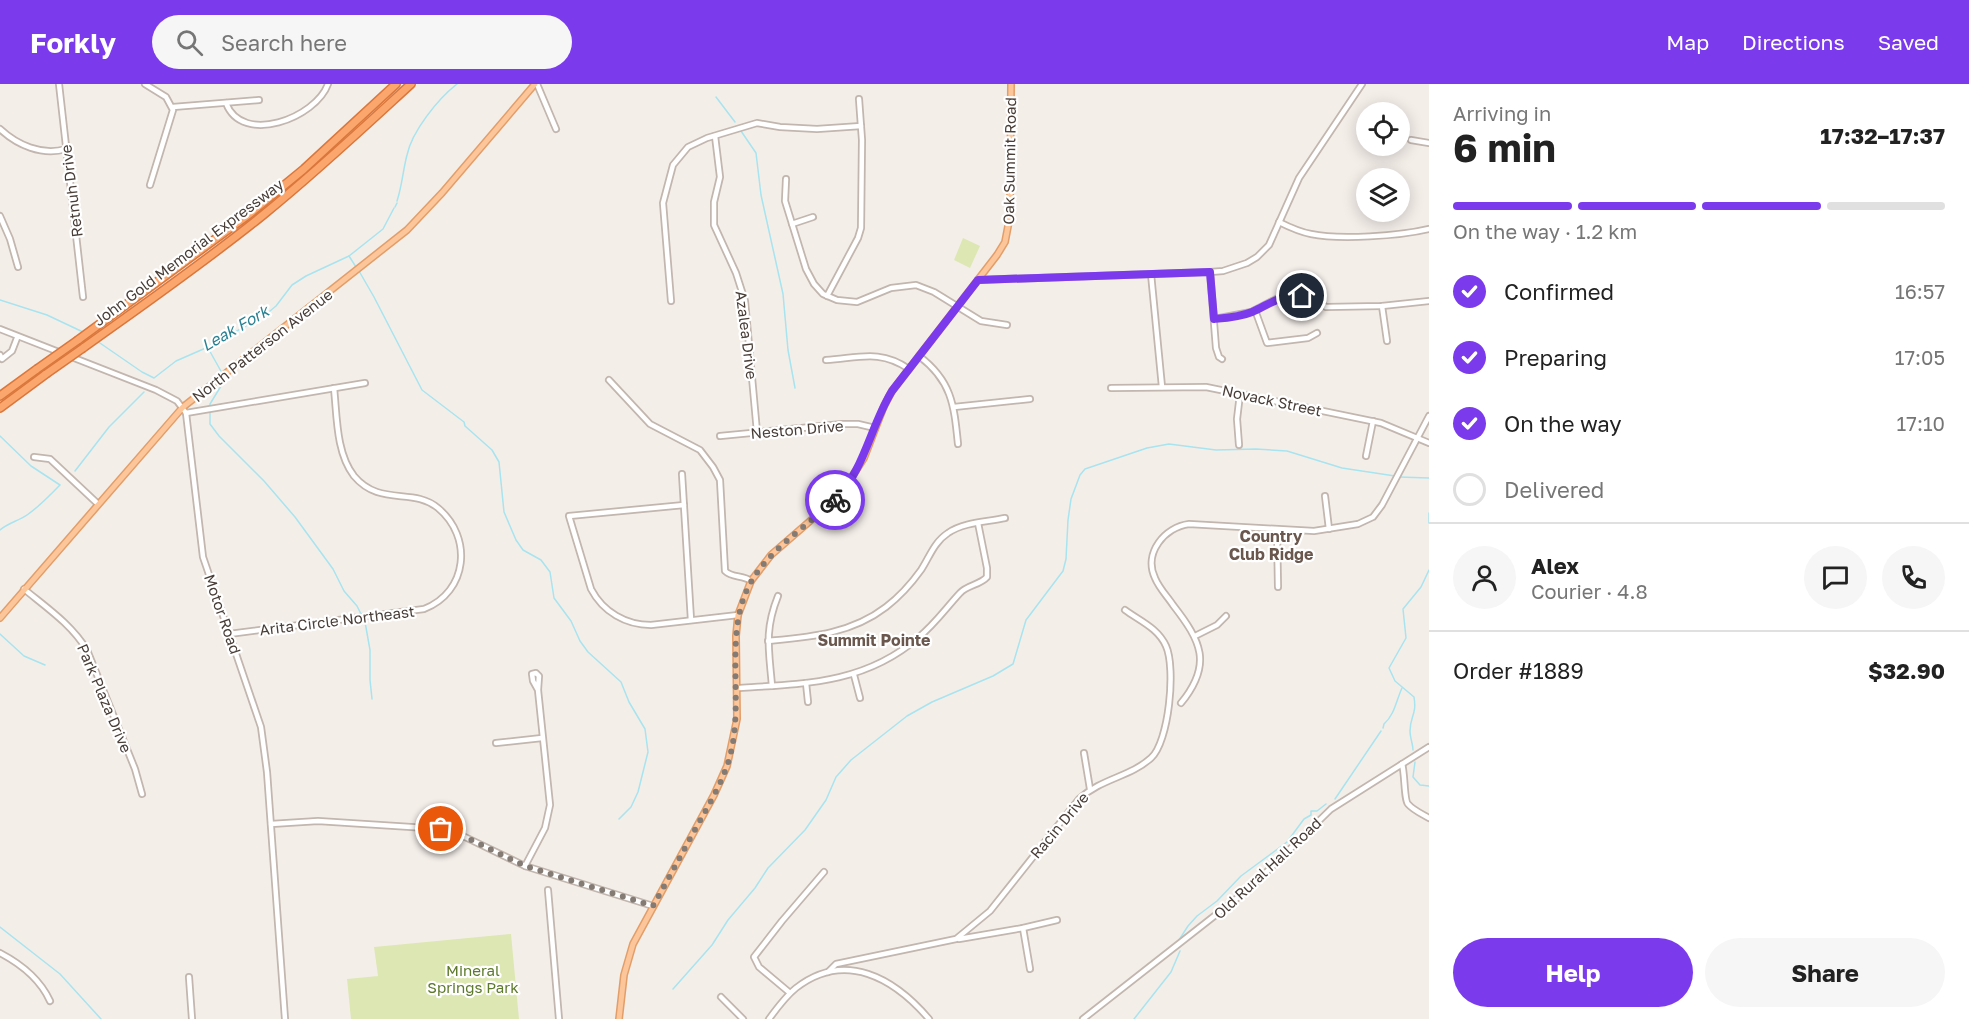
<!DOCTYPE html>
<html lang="en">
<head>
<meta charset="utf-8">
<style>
	:root { --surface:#fff; --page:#f6f6f6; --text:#222; --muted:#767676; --line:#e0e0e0; --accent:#7c3aed }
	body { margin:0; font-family:"Golos Text",sans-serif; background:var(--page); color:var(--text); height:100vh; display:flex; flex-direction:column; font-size:22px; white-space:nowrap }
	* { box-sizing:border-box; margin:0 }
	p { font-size:20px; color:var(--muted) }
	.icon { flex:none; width:33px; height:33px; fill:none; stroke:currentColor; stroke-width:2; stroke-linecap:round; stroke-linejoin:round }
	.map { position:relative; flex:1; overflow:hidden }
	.details { display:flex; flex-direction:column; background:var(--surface); width:540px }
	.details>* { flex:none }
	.buttons { position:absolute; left:1356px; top:18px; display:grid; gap:12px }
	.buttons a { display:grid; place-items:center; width:54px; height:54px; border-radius:50%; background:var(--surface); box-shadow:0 3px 15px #0003; font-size:30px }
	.pin { position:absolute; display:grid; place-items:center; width:51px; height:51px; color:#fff; margin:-26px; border:3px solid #fff; border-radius:50%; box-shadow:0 2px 6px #0007 }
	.courier { position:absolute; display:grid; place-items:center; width:60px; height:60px; margin:-30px; border:4px solid #7c3aed; border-radius:50%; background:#fff; color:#222; box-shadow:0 2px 8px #0007 }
	.headline em { font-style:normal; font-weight:700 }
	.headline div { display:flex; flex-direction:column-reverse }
	.headline { display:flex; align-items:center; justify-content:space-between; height:102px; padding:0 24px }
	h1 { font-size:39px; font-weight:700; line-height:45px }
	.bar { display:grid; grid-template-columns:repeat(4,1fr); gap:9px 6px; align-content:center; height:72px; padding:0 24px }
	.bar i { height:8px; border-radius:4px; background:var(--line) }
	.bar .selected { background:var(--accent) }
	.bar p { grid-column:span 4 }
	.line { display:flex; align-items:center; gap:15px; padding:0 24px; border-top:2px solid var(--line) }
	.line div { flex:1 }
	.round { display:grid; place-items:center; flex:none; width:63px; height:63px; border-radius:32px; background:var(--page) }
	ol { padding:0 24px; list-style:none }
	li { display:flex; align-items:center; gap:18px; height:66px }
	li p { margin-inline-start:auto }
	li .icon { padding:6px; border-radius:50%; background:var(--accent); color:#fff; stroke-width:4 }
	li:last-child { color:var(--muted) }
	li i { width:33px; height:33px; border:3px solid var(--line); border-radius:50% }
	.action { display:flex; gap:12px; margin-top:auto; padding:12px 24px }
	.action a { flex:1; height:69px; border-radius:36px; background:var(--accent); color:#fff; font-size:24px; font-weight:700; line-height:69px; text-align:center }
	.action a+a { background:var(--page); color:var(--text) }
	header { display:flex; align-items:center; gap:36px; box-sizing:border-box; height:84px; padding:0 30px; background:var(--accent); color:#fff }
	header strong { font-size:28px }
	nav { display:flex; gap:33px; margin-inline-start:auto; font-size:21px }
	.search { width:420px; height:54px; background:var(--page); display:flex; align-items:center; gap:15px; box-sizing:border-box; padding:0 21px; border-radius:33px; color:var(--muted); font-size:22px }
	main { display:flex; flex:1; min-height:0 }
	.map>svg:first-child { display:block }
	.green { fill:#dde7b3 }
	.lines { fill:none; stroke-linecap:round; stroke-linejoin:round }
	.stream { stroke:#a7e4ef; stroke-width:1.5 }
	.minor-casing { stroke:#c2b6ae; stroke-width:8 }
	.major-casing { stroke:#e29e69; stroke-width:8 }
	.highway-casing { stroke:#da773c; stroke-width:10 }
	.minor { stroke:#fff; stroke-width:4.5 }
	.major { stroke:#fcc69a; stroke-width:5 }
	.highway { stroke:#fba66d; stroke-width:7 }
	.highway-bridge-casing { stroke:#da773c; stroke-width:10; stroke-linecap:butt }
	.highway-bridge { stroke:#fba66d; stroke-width:7 }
	.done { stroke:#847b75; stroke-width:6; stroke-dasharray:0 10.8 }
	.route { stroke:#7c3aed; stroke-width:8 }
	.labels { text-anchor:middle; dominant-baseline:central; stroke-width:4.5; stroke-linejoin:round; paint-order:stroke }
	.street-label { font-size:15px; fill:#483d37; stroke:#fff }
	.park-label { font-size:15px; fill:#5d792b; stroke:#fff }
	.water-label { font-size:16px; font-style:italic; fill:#2b8192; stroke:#fff }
	.neighbourhood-label { font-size:16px; font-weight:bold; fill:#6a584f; stroke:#fff }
</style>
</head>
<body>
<header>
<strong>Forkly</strong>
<div class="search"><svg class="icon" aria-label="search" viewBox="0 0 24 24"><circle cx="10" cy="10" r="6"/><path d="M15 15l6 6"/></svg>Search here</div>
<nav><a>Map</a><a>Directions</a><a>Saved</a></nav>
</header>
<main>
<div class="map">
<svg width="1429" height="935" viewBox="0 0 1429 935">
	<rect width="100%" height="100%" fill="#f4eee9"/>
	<g class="green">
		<path d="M963,154L980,162L970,184L954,176Z"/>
		<path d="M511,850L519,935H351L347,895L378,892L374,863Z"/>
	</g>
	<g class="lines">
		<g class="stream">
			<path d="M716,13L735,38"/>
			<path d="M741,47L756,69L761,111L783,210L788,266L795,304"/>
			<path d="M397,117C402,102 403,86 407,71C412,47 438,15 457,0"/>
			<path d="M395,123L397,119"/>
			<path d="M349,172L356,183"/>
			<path d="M359,187L374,213L422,306L464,338L465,342L492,366L499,378L504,428L516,456L523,466L541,476L550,488L554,514L571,537L580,557L588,568L621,598L629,618L645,645L648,668L638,708L631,723L619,735"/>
			<path d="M0,216L47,231L83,248"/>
			<path d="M97,257L142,288L154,294L176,277L208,263L264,232L276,222L292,201L306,192L349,172L383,145L394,124"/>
			<path d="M208,264L222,289"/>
			<path d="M223,293L221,302L210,320V340L219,352L264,397L295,433L333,485L344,507L357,522L365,538L370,566V596L372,615"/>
			<path d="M0,352L31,382L60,401C49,412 40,422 27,431C18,437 8,439 0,446"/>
			<path d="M75,387L109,343L144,308"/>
			<path d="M1399,393L1429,394"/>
			<path d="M1429,429V439"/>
			<path d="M0,550L24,572L45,581"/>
			<path d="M1383,644L1384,640C1395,630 1396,617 1402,604"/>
			<path d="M1413,666C1413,660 1410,654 1410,647C1410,632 1417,631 1414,613L1395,597L1389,584L1406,554L1403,525L1421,503L1429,486"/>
			<path d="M1415,678L1413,693L1420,701L1429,702"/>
			<path d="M1335,715L1381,647"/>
			<path d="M0,843L60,890L101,935"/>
			<path d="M1179,856L1188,842L1197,832L1217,817L1241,792L1287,758L1304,735L1311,731V727H1317L1326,720"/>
			<path d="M673,905L712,861L728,836L755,804L768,784L805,746L826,716L836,693L851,676L907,632L932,618L993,592L1013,580L1026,536L1063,487L1066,475L1068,436L1071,415L1080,391L1085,385L1147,364L1169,360L1216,366L1256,365L1287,367L1342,384L1395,392"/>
			<path d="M1134,935L1171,888L1180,867"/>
		</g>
		<g class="minor-casing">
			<g id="minor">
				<path d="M59,0L83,213"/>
				<path d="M145,0L166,13L173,26L150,101"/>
				<path d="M537,0L556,45"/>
				<path d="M226,19C242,62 316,34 328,0"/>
				<path d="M173,23L259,16"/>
				<path d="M0,45C17,61 42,72 66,65"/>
				<path d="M715,52L720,93L714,118V141L736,189L745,217L757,348"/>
				<path d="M1411,56L1429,59"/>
				<path d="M786,95L785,117L806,185L814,200L823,210L837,216L857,218L891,204L916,201L934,208L981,237L1007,241"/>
				<path d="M0,132L10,155L18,183"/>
				<path d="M1279,138C1289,143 1300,148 1311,150C1339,156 1400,152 1429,145"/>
				<path d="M792,140L813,133"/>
				<path d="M1210,188L1216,264L1219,273L1222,275"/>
				<path d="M1151,190L1162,303"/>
				<path d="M978,196L1210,188L1223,187L1247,179L1257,173L1269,161L1299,94L1362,0"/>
				<path d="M827,212L858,154L861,144L862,56L859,15"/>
				<path d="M671,217L663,119L673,81L688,63L707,54L757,39L780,43L817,45L861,42"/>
				<path d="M1382,222L1387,257"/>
				<path d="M1255,226L1267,259L1308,254L1317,249"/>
				<path d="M1214,235L1251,228L1278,214L1290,211L1312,215L1326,223L1382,222L1429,217"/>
				<path d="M0,245L156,306L177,317L186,329L203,473L261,643L267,688L285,935"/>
				<path d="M0,271L2,275L12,267L17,254"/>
				<path d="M919,272C952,297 954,321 958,360"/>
				<path d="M826,276C859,274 880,265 909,285"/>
				<path d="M609,296L650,340L700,366L713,383L720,396L725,487C732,494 743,491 751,497"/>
				<path d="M1111,304L1206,303L1381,339L1429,359"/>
				<path d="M954,323L1030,315"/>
				<path d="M186,329L365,299"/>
				<path d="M720,352L842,340H858L875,344"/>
				<path d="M1239,361L1237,335L1240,310"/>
				<path d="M1366,372L1373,337"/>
				<path d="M34,373L50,375L98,420"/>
				<path d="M682,390L691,536"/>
				<path d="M1325,412L1329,445"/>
				<path d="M684,421L569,432L591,505C603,528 626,541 651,541L738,531"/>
				<path d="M1277,446L1278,503"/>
				<path d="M24,505C47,524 71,540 87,566L135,685L142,710"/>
				<path d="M229,550L424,525C468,508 473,453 438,424C413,403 380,423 354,392C336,369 337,332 334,304"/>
				<path d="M1195,552L1217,541L1226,532"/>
				<path d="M768,557C810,553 851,550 886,523C899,513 911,500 921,486C929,474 934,458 948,449C964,438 987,438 1005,434"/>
				<path d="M854,591L860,614"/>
				<path d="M806,599L808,618"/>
				<path d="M772,602C769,566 764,547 778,512"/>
				<path d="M737,604C804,600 865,600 919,553C935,540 946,524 960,509C967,501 980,501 987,493V484L978,439"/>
				<path d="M1181,619C1213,580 1201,557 1173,521C1167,512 1159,504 1155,494C1143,469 1165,443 1189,440L1314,447L1358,440L1373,433L1382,421L1429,332"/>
				<path d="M496,659L542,654"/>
				<path d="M1084,669L1090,705"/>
				<path d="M1402,680C1405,689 1404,716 1408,720C1413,726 1422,730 1429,734"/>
				<path d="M271,740L318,737L442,745L465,753L525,782L653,822"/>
				<path d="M525,782L545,744L550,721L538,606L539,592L536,589L532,590L533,597L538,606"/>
				<path d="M548,806L559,935"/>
				<path d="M1023,844L1030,885"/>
				<path d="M959,855L1023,844L1057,836"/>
				<path d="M0,869C21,880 40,895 50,917"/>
				<path d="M828,888L836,880L956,855L990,827L1079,715C1102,694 1130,693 1151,674C1169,658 1176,584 1166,562C1158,544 1140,537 1125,526"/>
				<path d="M189,893L192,935"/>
				<path d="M790,909L759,883L754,873L782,837L824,788"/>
				<path d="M721,913L743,935"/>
				<path d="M769,935C777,924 786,912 796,904C845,866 894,894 929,935"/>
				<path d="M1083,935L1250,804L1331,725L1429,663"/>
			</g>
		</g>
		<g class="major-casing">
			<g id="major">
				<path d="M0,534L183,323L407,146L442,109L535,0"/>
				<path d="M619,935L624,891L633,860L714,711L727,682L737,635L736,552L738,531L751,497L771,471L841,410L864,374L884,322L892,307L997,171L1005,158L1010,132L1011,0"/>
			</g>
		</g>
		<g class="highway-casing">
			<g id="highway">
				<path d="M78,256L248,131L304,85L396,0"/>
				<path d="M83,264C143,221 205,178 263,131C314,90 362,45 411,0"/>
				<path d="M0,312L37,285"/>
				<path d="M0,324L46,290"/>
			</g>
		</g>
		<use href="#minor" class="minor"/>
		<use href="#major" class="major"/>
		<use href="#highway" class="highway"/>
		<g class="highway-bridge-casing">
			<g id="highway-bridge">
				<path d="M37,285L78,256"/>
				<path d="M46,290L83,264"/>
			</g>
		</g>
		<use href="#highway-bridge" class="highway-bridge"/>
	</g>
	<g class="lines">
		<path class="done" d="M441,745L465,753L525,782L653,822C668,796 682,769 697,742C710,719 725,694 731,668C744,613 723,547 751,498C769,466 808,441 835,416"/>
		<path class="route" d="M835,416C865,385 870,343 892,307L978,196L1210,188L1214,235C1226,234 1240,233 1252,228C1270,220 1281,210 1302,212"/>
	</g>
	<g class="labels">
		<g class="street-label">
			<text transform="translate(1009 77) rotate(-89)">Oak Summit Road</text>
			<text transform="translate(71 107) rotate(-97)">Retnuh Drive</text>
			<text transform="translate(188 168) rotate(-37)">John Gold Memorial Expressway</text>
			<text transform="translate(747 251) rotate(83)">Azalea Drive</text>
			<text transform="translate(262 261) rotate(-38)">North Patterson Avenue</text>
			<text transform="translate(1272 316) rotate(12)">Novack Street</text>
			<text transform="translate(797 345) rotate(-5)">Neston Drive</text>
			<text transform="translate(223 530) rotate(71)">Motor Road</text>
			<text transform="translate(337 536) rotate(-7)">Arita Circle Northeast</text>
			<text transform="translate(105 614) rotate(67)">Park Plaza Drive</text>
			<text transform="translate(1059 741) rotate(-50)">Racin Drive</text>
			<text transform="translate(1267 784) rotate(-43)">Old Rural Hall Road</text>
		</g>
		<g class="park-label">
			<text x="473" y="886">Mineral<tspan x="473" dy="17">Springs Park</tspan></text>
		</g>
		<g class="water-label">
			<text transform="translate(235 244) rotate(-30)">Leak Fork</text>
		</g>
		<g class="neighbourhood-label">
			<text x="1271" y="452">Country<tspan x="1271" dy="18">Club Ridge</tspan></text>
			<text x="874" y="556">Summit Pointe</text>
		</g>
	</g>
</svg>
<div class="buttons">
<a><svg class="icon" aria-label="locate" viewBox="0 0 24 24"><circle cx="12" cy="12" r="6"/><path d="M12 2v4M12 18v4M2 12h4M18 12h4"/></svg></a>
<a><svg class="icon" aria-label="layers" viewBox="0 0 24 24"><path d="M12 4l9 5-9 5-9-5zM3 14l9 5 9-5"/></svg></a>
</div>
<div class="pin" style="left:441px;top:745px;background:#ea580c"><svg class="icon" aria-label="bag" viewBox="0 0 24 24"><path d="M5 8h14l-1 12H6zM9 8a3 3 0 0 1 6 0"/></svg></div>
<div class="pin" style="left:1302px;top:212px;background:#1f2937"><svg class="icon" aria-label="home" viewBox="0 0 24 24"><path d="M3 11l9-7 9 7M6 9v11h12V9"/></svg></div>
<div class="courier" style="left:835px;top:416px"><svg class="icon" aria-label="bike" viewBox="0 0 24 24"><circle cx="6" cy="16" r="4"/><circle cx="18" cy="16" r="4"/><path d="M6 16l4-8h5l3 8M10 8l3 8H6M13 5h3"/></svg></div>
</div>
<section class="details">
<div class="headline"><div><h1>6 min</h1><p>Arriving in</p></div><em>17:32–17:37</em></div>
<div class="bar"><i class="selected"></i><i class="selected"></i><i class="selected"></i><i></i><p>On the way · 1.2 km</p></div>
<ol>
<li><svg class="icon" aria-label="check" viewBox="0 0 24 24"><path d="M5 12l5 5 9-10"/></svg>Confirmed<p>16:57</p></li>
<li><svg class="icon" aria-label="check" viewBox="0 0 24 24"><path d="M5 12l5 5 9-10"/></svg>Preparing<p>17:05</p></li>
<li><svg class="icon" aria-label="check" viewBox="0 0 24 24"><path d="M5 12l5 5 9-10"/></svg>On the way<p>17:10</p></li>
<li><i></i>Delivered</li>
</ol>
<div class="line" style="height:108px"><a class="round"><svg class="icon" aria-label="person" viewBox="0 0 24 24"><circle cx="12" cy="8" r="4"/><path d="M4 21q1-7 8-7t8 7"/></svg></a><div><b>Alex</b><p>Courier · 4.8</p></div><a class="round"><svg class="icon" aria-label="chat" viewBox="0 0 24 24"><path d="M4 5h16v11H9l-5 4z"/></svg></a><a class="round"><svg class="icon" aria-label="phone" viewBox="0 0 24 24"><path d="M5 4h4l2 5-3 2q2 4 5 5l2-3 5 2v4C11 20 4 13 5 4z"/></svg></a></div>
<div class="line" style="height:78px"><div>Order #1889</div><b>$32.90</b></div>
<div class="action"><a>Help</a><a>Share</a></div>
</section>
</main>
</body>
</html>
